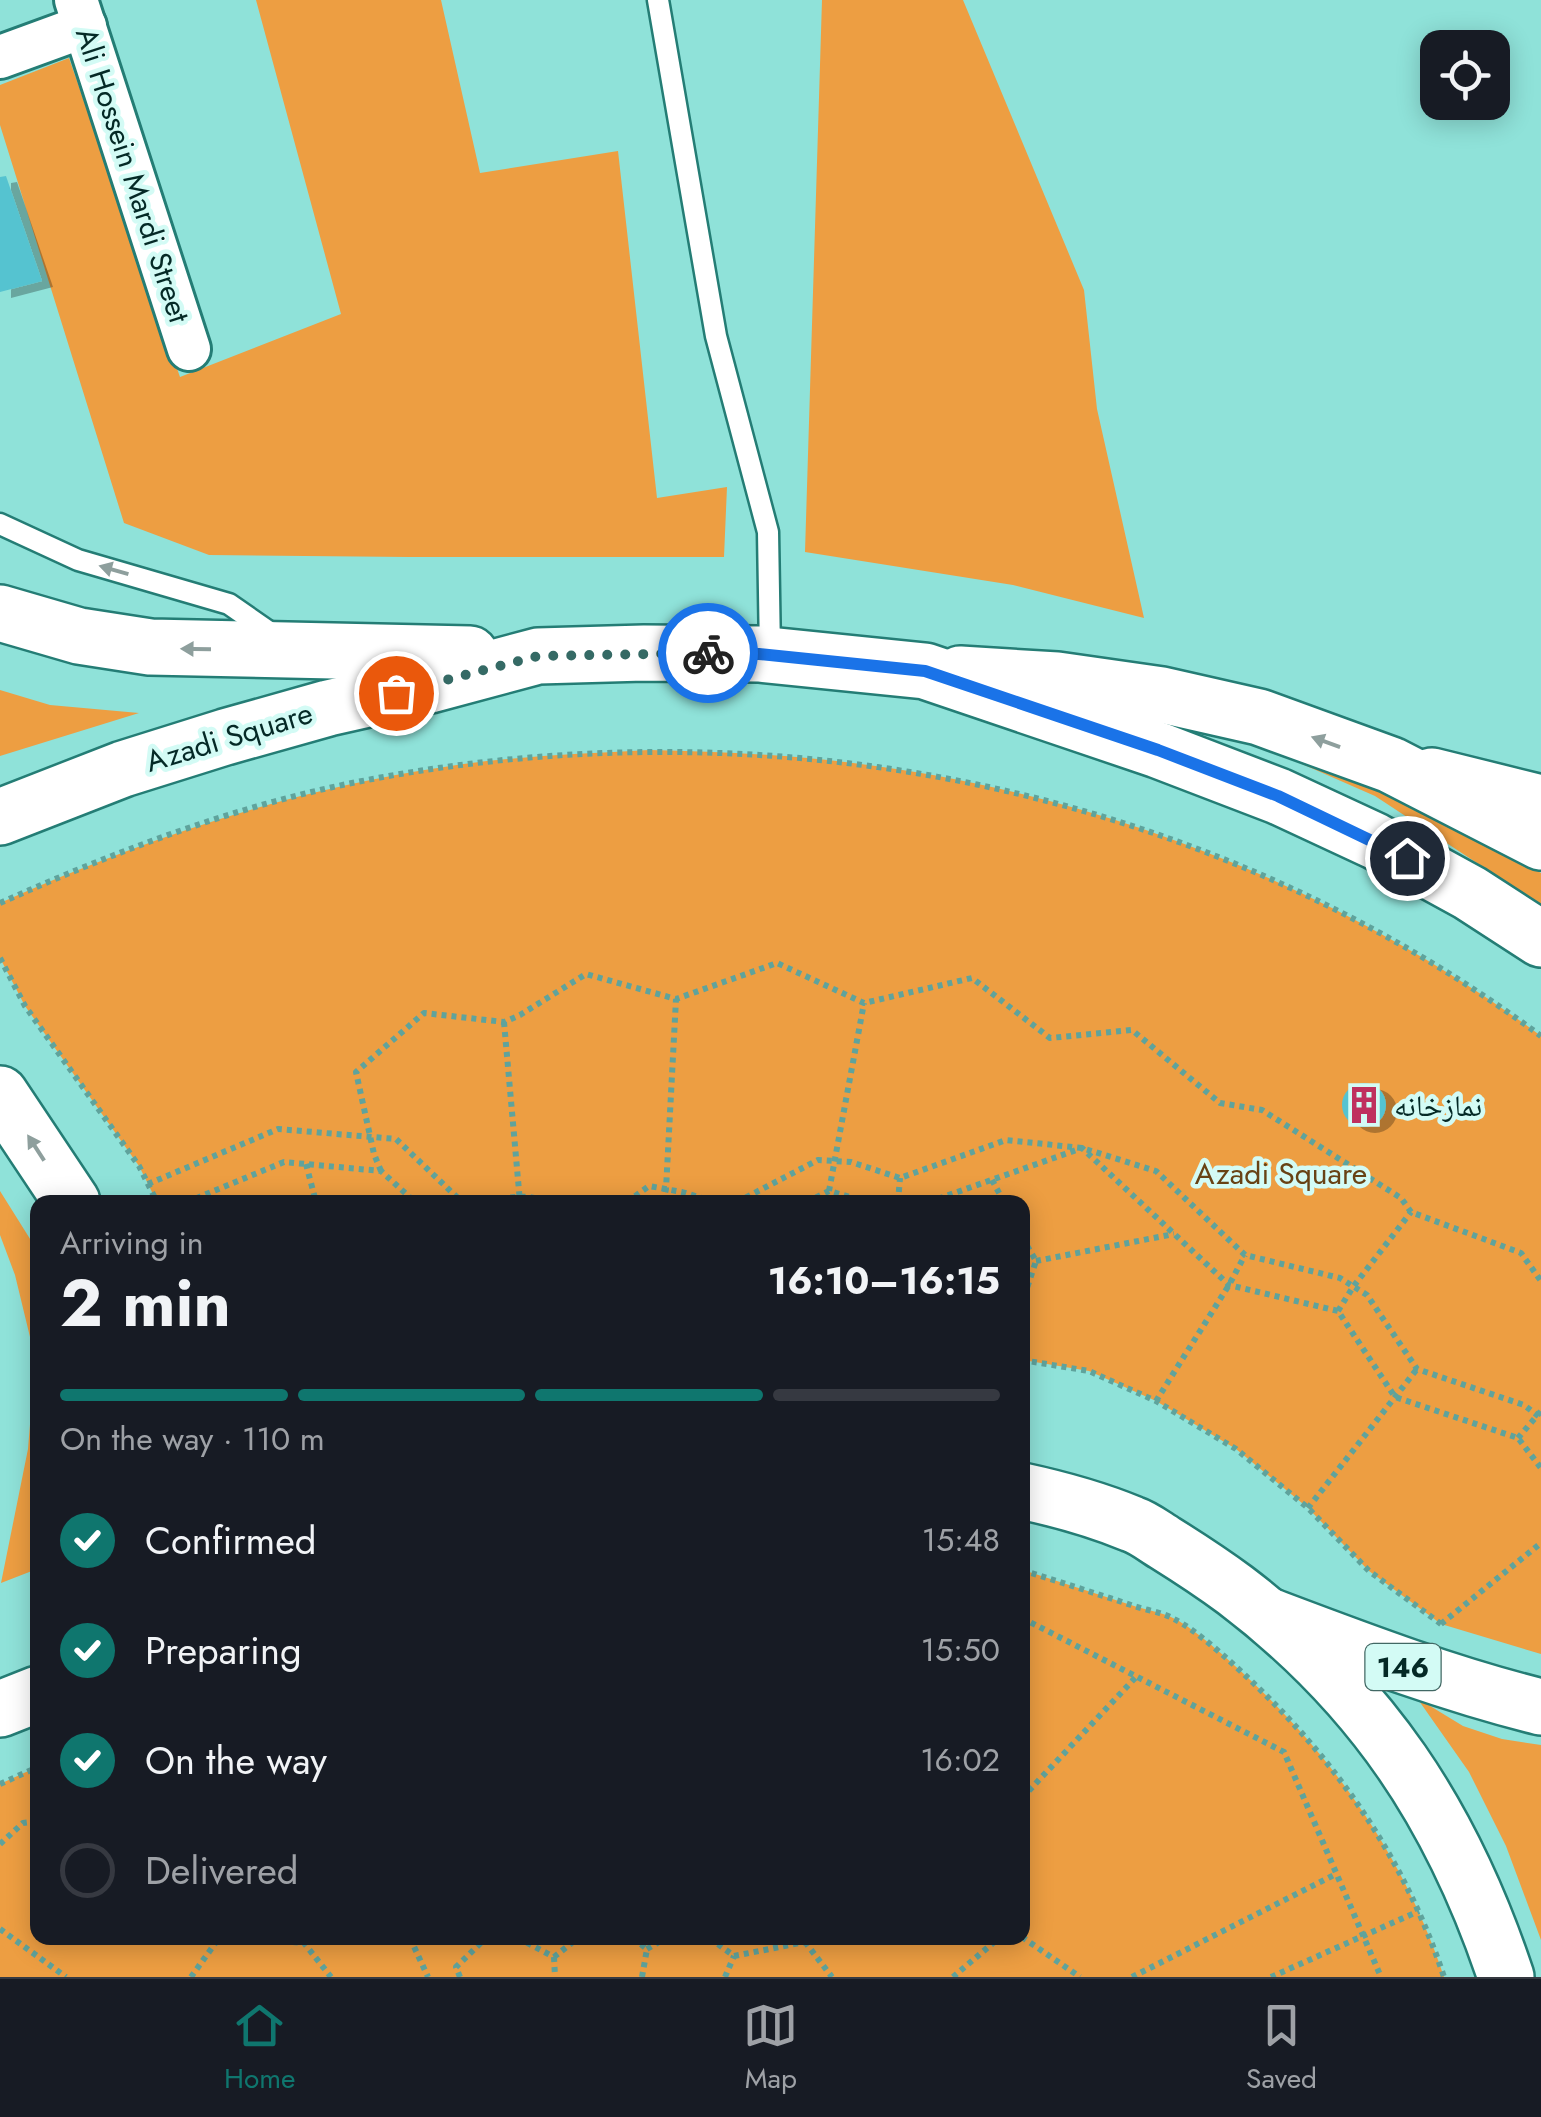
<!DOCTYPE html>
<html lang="en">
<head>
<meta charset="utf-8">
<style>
	:root { --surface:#171b24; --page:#20242c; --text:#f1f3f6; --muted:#9ea1a6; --line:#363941; --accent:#0f766e }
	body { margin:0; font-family:Jost,"Noto Naskh Arabic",sans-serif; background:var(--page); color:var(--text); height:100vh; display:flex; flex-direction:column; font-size:38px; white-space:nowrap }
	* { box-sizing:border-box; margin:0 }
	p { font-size:32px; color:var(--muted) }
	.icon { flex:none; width:55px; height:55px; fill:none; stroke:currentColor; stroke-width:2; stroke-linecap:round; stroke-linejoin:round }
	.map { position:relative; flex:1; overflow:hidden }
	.panel { position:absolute; left:30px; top:1195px; width:1000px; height:750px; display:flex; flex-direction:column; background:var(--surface); border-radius:20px; box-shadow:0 5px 25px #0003 }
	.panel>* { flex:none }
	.buttons { position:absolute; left:1420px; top:30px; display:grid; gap:20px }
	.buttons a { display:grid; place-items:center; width:90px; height:90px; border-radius:20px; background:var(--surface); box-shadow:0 5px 25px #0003; font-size:50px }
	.pin { position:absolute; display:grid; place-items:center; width:85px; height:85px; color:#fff; margin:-42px; border:5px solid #fff; border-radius:50%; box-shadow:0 2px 10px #0007 }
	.courier { position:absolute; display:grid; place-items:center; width:100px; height:100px; margin:-50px; border:8px solid #1a73e8; border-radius:50%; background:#fff; color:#222; box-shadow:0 2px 12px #0007 }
	.headline em { font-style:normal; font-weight:700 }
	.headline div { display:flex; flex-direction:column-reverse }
	.headline { display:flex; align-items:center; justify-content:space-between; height:170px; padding:0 30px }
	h1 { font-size:65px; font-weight:700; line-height:75px }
	.bar { display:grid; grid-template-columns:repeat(4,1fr); gap:15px 10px; align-content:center; height:120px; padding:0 30px }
	.bar i { height:12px; border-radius:8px; background:var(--line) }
	.bar .on { background:var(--accent) }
	.bar p { grid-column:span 4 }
	ol { padding:0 30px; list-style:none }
	li { display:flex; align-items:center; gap:30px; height:110px }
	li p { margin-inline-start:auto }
	li .icon { padding:10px; border-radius:50%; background:var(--accent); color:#fff; stroke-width:4 }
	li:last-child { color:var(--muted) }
	li i { width:55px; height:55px; border:5px solid var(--line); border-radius:50% }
	.dock { display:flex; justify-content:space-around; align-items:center; height:140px; border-top:2px solid var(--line); background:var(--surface); font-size:28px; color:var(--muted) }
	.dock a { display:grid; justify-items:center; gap:5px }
	.dock .on { color:var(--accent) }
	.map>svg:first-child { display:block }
	.green { fill:#ed9e42 }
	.building { fill:#55c3d0; filter:url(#shadow) }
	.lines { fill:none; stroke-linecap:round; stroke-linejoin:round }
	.service-casing { stroke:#247d75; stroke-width:25 }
	.minor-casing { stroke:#247d75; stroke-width:48 }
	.secondary-casing { stroke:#247d75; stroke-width:60 }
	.primary-casing { stroke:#247d75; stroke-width:60 }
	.trunk-casing { stroke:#247d75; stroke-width:60 }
	.path { stroke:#5fa39c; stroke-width:6; stroke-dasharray:5 5; stroke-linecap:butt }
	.service { stroke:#fff; stroke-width:20 }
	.minor { stroke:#fff; stroke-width:42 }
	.secondary { stroke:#fff; stroke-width:55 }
	.primary { stroke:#fff; stroke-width:55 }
	.trunk { stroke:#fff; stroke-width:55 }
	.oneway { fill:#8e9f9d }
	.done { stroke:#356a65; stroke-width:10; stroke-dasharray:0 18 }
	.route { stroke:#1a73e8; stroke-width:12 }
	.labels { text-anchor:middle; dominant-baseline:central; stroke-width:9; stroke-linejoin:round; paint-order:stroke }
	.shield { fill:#d3fbf5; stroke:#426864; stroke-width:2.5 }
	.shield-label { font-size:28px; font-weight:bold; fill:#042926 }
	.street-label { font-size:30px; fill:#042926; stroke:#d3fbf5 }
	.poi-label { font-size:30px; fill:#042926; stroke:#d3fbf5; text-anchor:start }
	.park-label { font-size:30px; fill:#684214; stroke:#d3fbf5 }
</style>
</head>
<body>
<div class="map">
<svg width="1541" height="1977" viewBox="0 0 1541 1977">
	<defs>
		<filter id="shadow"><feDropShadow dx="11" dy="6" stdDeviation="0" flood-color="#0004"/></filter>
	</defs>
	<rect width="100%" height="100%" fill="#8fe2d9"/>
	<g class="green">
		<path d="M256,0H441L480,173L618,151L657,498L727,487L724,557H408L209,555L124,523L0,125V85L69,58L180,377L341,314Z"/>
		<path d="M822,0H963L1084,290L1097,409L1144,618L1013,585L805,552Z"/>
		<path d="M0,690L50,705L139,713L0,756Z"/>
		<path d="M1236,735L1405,795L1541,873V905L1375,796Z"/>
		<path d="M649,750C717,752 785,754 853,763C1099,793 1341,888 1541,1036V1654L1441,1624L1369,1571L1308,1508L1236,1449L1156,1401L1089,1371L1023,1360L1022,1202H157L139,1166L25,1006L0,958V903C142,840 289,790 444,767C511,756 580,754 649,750Z"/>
		<path d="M0,1191L37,1250V1569L1,1583L28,1449L33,1387L30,1337L15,1275L0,1235Z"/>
		<path d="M1023,1570C1059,1582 1095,1593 1131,1605C1145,1610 1162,1612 1175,1619C1195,1629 1229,1660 1246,1676C1336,1760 1405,1859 1444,1977H0V1784L37,1767L38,1938H1022Z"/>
		<path d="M1417,1698L1463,1726L1502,1739L1541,1745V1940L1506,1846L1469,1772Z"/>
	</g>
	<g class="building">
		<path d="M6,176L42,281L0,292V177Z"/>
		<circle cx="1364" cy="1105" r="22"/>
	</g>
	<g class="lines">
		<g class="service-casing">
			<g id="service">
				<path d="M658,0L716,336L768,532L770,653"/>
				<path d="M0,524L78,560L229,604L275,636"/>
			</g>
		</g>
		<g class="minor-casing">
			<g id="minor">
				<path d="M76,0L189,349"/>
				<path d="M0,57L85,26"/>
			</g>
		</g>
		<g class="secondary-casing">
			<path id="secondary" d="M1432,776L1541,803"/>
		</g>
		<g class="primary-casing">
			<g id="primary">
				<path d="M960,674L1057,680L1162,695L1259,717L1391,765L1541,842"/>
				<path d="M1269,1616C1359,1650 1448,1684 1541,1707"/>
			</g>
		</g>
		<g class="trunk-casing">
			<g id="trunk">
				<path d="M0,613L79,636L150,647L470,654"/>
				<path d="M0,817L123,769L225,737L328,708L430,685L538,656L644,653L759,654L925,671L1158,750L1278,796L1375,841L1470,893L1541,939"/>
				<path d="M0,1094L72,1202"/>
				<path d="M1022,1491C1059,1499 1098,1510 1132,1524C1144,1528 1155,1537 1165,1543C1189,1558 1212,1573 1235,1590C1372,1694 1452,1815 1506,1977"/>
				<path d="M0,1709L38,1694"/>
			</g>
		</g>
		<g class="path">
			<path d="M0,903C112,853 227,809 347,784C761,699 1199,783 1541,1036"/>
			<path d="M0,958L25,1006L139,1166L157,1202"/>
			<path d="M504,1022L520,1202"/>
			<path d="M306,1164L316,1202"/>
			<path d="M381,1171L374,1154L356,1072L424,1013L504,1022L520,1015L586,974L676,999L777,963L864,1003L972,978L1050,1038L1132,1030L1220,1103L1262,1110L1401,1198L1411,1212L1521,1253L1541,1281"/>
			<path d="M992,1180L1004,1202"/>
			<path d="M148,1184L278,1129L396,1139L462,1202"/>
			<path d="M829,1191L864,1003"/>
			<path d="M187,1202L284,1162L381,1171L415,1202"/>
			<path d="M491,1202C507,1197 530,1193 545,1202"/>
			<path d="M627,1202L649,1186L682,1192L715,1202"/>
			<path d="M663,1202L666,1189L676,999"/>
			<path d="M737,1202L818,1160L851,1162L900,1178L1006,1140L1082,1148L1156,1171L1245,1255L1340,1278L1367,1295L1417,1369L1524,1405L1541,1418"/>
			<path d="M807,1202L829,1191L868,1202"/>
			<path d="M898,1202L900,1178"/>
			<path d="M929,1202L1082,1148L1229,1285L1338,1311L1395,1397L1518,1438L1541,1468"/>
			<path d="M1022,1237L1036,1261L1022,1303"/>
			<path d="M1036,1261L1174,1234"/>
			<path d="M1338,1311L1353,1287L1411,1212"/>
			<path d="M1022,1360L1089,1371L1156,1401L1236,1449L1308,1508L1369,1571L1441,1624"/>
			<path d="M1156,1401L1229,1285L1245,1255"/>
			<path d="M1518,1438L1541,1411"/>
			<path d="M1308,1508L1417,1369"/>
			<path d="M1022,1570C1059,1582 1095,1593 1131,1605C1145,1610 1162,1612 1174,1619C1195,1629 1229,1660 1246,1676C1336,1760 1405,1859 1444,1977"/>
			<path d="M1022,1618L1284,1752L1381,1977"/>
			<path d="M1441,1624L1541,1543"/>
			<path d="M0,1784L38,1767"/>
			<path d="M1022,1798L1136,1677"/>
			<path d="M0,1844L23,1823L38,1821"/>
			<path d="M0,1929L66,1977"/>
			<path d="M1022,1937L1080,1977"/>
			<path d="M253,1938L304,1943L331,1977"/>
			<path d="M410,1938L428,1977"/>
			<path d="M518,1938L554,1957"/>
			<path d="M633,1938L647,1949"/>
			<path d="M710,1938L734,1956L805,1942L809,1938"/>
			<path d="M805,1942L832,1977"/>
			<path d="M647,1949L666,1938"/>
			<path d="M554,1957L578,1938"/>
			<path d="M554,1957L555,1977"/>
			<path d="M191,1977L219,1938"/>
			<path d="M460,1977L456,1967L486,1938"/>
			<path d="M642,1977L647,1949"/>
			<path d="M725,1977L734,1956"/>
			<path d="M953,1977L999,1938"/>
			<path d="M1132,1977L1336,1874"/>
			<path d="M1271,1977L1419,1911"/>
		</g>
		<use href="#service" class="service"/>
		<use href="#minor" class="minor"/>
		<use href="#secondary" class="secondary"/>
		<use href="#primary" class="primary"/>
		<use href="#trunk" class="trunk"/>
	</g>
	<defs><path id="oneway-solid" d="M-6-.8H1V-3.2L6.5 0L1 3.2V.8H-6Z" transform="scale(2.5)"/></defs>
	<g class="oneway">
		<use href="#oneway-solid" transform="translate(114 570) rotate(-164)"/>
		<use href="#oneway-solid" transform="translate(196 649) rotate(-179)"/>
		<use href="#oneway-solid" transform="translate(1326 742) rotate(-160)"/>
		<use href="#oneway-solid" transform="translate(36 1148) rotate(-123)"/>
	</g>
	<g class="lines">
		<path class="done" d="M396,693L538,656L708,653"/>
		<path class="route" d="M708,653L759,654L925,671L1158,750L1278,796L1407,858"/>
	</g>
	<defs>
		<g id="building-bare" transform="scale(3)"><path d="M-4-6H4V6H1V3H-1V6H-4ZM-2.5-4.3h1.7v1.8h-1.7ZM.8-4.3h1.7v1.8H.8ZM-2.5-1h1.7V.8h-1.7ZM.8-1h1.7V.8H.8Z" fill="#bf305e" stroke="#d3fbf5" stroke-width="2.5" paint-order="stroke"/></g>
	</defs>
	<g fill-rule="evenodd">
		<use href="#building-bare" x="1364" y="1105"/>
	</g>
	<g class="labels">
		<rect class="shield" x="1365.5" y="1644" width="75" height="46" rx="8"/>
		<g class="shield-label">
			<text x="1403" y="1667">146</text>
		</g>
		<g class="street-label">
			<text transform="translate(133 175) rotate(72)">Ali Hossein Mardi Street</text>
			<text transform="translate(229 737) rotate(-17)">Azadi Square</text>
		</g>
		<g class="poi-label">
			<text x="1394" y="1105">نمازخانه</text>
		</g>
		<g class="park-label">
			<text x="1281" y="1173">Azadi Square</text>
		</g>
	</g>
</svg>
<div class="buttons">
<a><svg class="icon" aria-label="locate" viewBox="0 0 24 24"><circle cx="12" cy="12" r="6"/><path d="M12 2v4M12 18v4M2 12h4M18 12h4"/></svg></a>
</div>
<div class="pin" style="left:396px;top:693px;background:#ea580c"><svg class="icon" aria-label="bag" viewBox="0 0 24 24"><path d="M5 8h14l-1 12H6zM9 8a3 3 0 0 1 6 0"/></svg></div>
<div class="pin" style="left:1407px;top:858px;background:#1f2937"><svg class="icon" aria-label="home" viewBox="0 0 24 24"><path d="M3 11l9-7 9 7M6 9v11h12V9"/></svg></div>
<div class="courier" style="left:708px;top:653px"><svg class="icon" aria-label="bike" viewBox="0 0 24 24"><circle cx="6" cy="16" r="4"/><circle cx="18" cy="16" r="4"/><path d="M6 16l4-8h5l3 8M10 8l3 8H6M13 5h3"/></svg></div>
<section class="panel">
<div class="headline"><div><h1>2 min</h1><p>Arriving in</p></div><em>16:10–16:15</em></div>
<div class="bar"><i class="on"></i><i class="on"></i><i class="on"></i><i></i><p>On the way · 110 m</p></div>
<ol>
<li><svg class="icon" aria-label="check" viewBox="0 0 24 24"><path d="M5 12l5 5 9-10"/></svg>Confirmed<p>15:48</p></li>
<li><svg class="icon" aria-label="check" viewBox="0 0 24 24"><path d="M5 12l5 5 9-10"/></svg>Preparing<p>15:50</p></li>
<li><svg class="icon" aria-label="check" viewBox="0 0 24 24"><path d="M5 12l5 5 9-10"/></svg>On the way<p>16:02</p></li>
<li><i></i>Delivered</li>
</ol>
</section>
</div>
<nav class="dock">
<a class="on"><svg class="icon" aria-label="home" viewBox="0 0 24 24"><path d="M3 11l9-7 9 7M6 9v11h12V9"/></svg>Home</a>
<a><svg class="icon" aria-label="map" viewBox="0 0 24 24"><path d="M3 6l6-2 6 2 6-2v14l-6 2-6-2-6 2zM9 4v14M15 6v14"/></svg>Map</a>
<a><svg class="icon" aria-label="saved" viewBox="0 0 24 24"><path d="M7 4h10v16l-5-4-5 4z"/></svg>Saved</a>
</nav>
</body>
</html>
